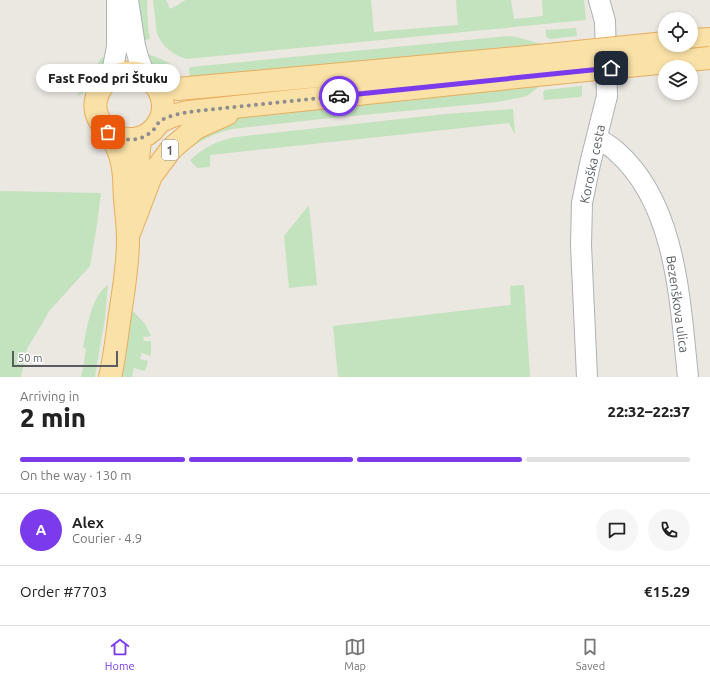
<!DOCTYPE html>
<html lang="en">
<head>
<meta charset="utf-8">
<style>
	:root { --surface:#fff; --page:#f6f6f6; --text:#222; --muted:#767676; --line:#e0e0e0; --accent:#7c3aed }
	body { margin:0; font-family:Ubuntu,sans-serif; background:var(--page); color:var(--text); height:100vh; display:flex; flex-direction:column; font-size:15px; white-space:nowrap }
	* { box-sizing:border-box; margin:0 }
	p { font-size:13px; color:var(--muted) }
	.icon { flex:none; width:22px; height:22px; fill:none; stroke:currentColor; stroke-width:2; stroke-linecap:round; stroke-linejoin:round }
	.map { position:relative; height:377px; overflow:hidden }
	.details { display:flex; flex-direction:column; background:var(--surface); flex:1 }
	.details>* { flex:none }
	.controls { position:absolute; left:658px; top:12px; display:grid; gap:8px }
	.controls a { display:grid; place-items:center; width:40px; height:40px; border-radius:50%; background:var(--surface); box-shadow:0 2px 6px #0003; font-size:20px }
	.scale { position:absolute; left:12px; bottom:10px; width:106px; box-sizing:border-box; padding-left:4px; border:2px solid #595d61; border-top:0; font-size:11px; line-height:14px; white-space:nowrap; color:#595d61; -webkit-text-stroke:3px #fff; paint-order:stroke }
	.pin { position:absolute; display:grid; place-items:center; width:34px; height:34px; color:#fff; margin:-17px; border-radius:8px; box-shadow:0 2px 6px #0006 }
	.courier { position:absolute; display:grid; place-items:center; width:40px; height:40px; margin:-20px; border:3px solid #7c3aed; border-radius:50%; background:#fff; color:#222; box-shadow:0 1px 5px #0007 }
	.bubble { position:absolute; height:28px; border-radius:14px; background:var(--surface); box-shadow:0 2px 6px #0003; font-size:13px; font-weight:800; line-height:28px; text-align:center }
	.summary em { font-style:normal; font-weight:800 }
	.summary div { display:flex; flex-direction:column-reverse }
	.summary { display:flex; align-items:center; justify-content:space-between; height:68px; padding:0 20px }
	h1 { font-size:26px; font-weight:800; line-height:30px }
	.bar { display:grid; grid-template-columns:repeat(4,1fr); gap:6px 4px; align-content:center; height:48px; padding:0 20px }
	.bar i { height:5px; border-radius:3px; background:var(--line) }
	.bar .on { background:var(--accent) }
	.bar p { grid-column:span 4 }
	.line { display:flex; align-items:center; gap:10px; padding:0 20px; border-top:1px solid var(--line) }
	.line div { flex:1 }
	.round { display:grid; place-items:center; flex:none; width:42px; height:42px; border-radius:21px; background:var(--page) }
	.tab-bar { display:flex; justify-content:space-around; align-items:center; height:56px; border-top:1px solid var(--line); background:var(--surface); font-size:11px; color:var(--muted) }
	.tab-bar a { display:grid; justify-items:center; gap:2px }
	.tab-bar .on { color:var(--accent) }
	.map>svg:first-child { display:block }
	.green { fill:#c3e2be }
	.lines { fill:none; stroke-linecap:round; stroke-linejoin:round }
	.minor-casing { stroke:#aeb2b6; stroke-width:22 }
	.major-casing { stroke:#e8ae5d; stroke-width:24 }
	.minor { stroke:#fff; stroke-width:20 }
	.major { stroke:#fae1a7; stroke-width:22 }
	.major-bridge-casing { stroke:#e8ae5d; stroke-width:24; stroke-linecap:butt }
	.major-bridge { stroke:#fae1a7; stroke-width:22 }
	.done { stroke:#8c8d8e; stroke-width:4; stroke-dasharray:0 7.2 }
	.route { stroke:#7c3aed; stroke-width:5 }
	.labels { text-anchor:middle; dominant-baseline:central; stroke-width:4; stroke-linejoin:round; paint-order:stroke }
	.shield { fill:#fff; stroke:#8b8e90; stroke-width:1 }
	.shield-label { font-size:12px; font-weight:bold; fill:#595d61 }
	.street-label { font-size:13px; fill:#595d61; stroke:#fff }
</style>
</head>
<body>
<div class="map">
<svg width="710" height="377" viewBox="0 0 710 377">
	<rect width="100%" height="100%" fill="#ebe7e1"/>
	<g class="green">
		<path d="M135,0H147L148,29L150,38L147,40L139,41Z"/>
		<path d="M153,0H166L170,9L180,4V3L186,0H371L374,32L458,25L456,0H511L514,19L543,16L542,0H584L586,20L186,59C173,55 163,47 157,34Z"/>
		<path d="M576,28L577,36L549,39L546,36V30Z"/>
		<path d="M509,36C523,37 535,44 549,45L190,81L189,69L191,67Z"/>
		<path d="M141,52L154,56L169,63L177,81L158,74Z"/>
		<path d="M107,56C103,71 93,89 78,96L79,85L94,71L101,58Z"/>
		<path d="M541,85L527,96L498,102L321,119L232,129C215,133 201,140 186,151H184L191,138L232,119L288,112Z"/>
		<path d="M582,86V95L580,97L544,100L543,93L545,90Z"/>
		<path d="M513,109L515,133H514L509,123L210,155V167L197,168L190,160C205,147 216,141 236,137L446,114Z"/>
		<path d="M0,191L101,193L97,224L90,266L50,310L27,349L21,377H0Z"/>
		<path d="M309,205L317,285L289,288L284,236Z"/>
		<path d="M108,285L105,318L95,377H81L84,363L86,348H83C87,329 91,296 108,285Z"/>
		<path d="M524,285L530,377H338L333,326L511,305L510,286Z"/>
		<path d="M134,312L145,324L151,336L143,337L144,341H151V356L142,353L140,359L148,361L145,371L134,368L132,377H118L130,313Z"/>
	</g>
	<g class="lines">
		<g class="minor-casing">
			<g id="minor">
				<path d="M128,0L135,46L139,60L146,77"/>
				<path d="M111,77L117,47V0"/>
				<path d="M597,138C603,142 611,146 617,152C677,205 680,303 688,377"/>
				<path d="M587,377L581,245L582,203L590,164L607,96L605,21L599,0"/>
			</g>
		</g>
		<g class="major-casing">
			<g id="major">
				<path d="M691,40L710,39"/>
				<path d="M156,85L178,89L548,55"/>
				<path d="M159,122L172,116L188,112L546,74"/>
				<path d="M108,132C149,158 184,106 148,78C129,64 100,78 96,100C93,114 101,123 108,133C115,142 120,152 122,163C125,175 124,188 125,199C126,212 128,226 128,239C128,264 124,289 120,314C117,335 115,356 110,377"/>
				<path d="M135,195L140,138"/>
				<path d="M130,231L151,176L172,148L196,128L227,114"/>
			</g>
		</g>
		<use href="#minor" class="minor"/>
		<use href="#major" class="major"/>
		<g class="major-bridge-casing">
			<g id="major-bridge">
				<path d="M548,55L665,43"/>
				<path d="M546,74L710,58"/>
			</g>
		</g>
		<use href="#major-bridge" class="major-bridge"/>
	</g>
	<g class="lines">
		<path class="done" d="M108,132C123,142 140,143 153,130C156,128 157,124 159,122C167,116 179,114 188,112L339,96"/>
		<path class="route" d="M339,96L611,68"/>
	</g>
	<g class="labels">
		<rect class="shield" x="162" y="140" width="16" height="20" rx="3"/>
		<g class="shield-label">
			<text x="170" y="150">1</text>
		</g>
		<g class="street-label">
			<text transform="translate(592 164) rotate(-78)">Koroška cesta</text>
			<text transform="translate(678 304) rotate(82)">Bezenškova ulica</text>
		</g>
	</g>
</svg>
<div class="controls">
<a><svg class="icon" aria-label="locate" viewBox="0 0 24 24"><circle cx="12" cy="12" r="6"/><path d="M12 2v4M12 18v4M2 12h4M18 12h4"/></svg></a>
<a><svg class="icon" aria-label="layers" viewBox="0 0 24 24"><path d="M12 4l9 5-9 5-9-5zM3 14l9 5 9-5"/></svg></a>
</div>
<div class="scale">50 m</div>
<div class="pin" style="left:108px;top:132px;background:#ea580c"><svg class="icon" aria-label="bag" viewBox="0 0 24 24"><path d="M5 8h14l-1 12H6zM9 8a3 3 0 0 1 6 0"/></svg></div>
<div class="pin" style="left:611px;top:68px;background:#1f2937"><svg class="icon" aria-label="home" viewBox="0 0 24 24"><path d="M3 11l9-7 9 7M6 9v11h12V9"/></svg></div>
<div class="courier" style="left:339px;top:96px"><svg class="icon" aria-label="car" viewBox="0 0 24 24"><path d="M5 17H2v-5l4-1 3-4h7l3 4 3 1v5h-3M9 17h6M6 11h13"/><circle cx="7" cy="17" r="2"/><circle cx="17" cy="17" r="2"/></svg></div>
<div class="bubble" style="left:36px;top:64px;width:144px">Fast Food pri Štuku</div>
</div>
<section class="details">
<div class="summary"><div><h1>2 min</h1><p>Arriving in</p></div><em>22:32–22:37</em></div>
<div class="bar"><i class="on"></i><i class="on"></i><i class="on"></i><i></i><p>On the way · 130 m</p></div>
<div class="line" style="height:72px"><b class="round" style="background:var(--accent);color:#fff">A</b><div><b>Alex</b><p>Courier · 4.9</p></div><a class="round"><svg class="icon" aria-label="chat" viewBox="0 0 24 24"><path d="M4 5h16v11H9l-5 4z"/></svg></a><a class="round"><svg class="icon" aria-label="phone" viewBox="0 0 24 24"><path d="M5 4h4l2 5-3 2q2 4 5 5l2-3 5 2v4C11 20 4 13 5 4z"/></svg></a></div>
<div class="line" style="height:52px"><div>Order #7703</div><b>€15.29</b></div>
</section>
<nav class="tab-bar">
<a class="on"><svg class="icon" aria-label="home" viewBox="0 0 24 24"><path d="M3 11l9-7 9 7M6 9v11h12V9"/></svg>Home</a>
<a><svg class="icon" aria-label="map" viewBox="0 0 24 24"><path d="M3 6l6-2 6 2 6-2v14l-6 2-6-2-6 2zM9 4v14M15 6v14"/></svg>Map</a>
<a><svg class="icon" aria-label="saved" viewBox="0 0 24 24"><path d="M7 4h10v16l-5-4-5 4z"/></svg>Saved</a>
</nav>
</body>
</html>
